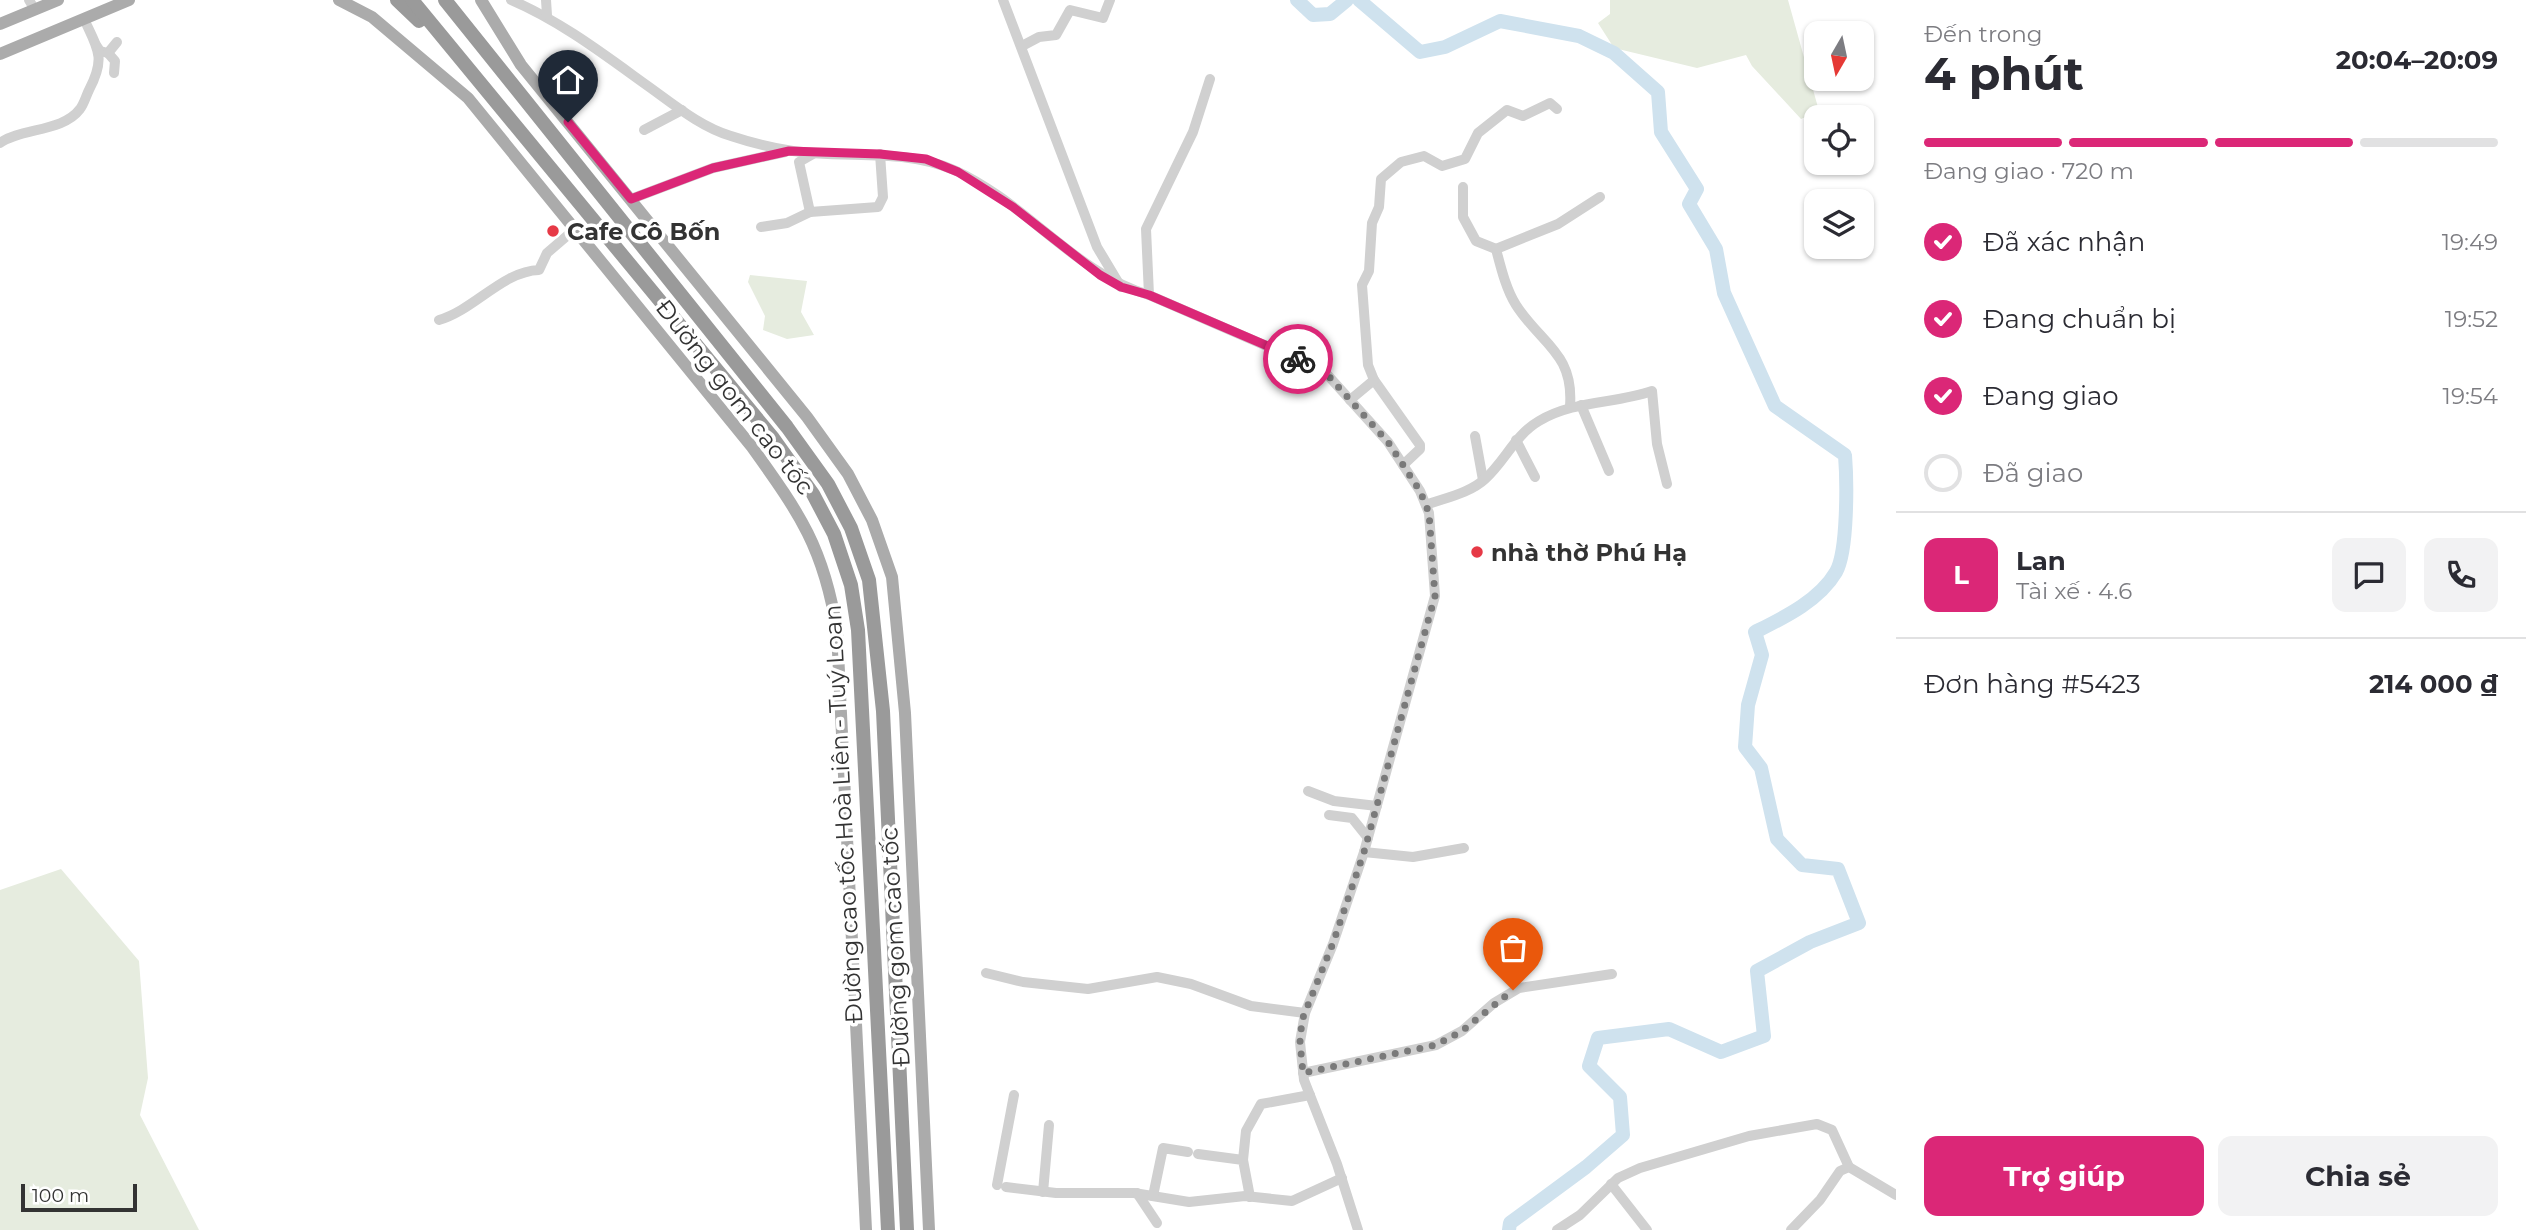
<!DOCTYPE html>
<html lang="vi">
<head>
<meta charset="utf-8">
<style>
	:root { --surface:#fff; --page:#f2f2f3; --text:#2b2b33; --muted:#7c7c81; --line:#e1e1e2; --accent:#db2777 }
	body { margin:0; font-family:Montserrat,sans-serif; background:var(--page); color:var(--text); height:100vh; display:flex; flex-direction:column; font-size:26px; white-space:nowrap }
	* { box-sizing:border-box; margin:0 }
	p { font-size:23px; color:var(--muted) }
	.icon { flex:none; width:38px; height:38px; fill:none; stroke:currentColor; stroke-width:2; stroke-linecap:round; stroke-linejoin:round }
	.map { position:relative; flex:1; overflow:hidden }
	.sheet { display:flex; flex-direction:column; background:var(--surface); width:630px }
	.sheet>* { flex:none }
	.needle { width:46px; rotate:189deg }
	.fabs { position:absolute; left:1804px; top:21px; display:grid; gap:14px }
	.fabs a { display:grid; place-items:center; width:70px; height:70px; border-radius:14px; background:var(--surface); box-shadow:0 2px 5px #0004; font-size:35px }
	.scale { position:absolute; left:21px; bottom:18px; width:116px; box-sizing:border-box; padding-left:7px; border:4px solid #333; border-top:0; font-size:19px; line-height:24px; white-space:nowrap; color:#333; -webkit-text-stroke:5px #fff; paint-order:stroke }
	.pin { position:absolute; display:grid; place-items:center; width:60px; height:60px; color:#fff; margin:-72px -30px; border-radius:50% 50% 50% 0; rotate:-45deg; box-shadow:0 0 7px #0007 }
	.pin .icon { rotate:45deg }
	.courier { position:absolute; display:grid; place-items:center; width:70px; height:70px; margin:-35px; border:5px solid #db2777; border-radius:50%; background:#fff; color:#222; box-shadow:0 2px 9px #0007 }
	.summary em { font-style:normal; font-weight:700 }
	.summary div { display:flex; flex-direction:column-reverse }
	.summary { display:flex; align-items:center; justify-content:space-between; height:119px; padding:0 28px }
	h1 { font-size:46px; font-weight:700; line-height:52px }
	.bar { display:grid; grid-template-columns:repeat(4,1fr); gap:10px 7px; align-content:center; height:84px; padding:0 28px }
	.bar i { height:9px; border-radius:5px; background:var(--line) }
	.bar .selected { background:var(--accent) }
	.bar p { grid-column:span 4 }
	.line { display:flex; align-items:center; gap:18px; padding:0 28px; border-top:2px solid var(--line) }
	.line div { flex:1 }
	.round { display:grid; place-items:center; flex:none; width:74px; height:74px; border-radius:14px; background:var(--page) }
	ol { padding:0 28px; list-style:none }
	li { display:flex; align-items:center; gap:21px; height:77px }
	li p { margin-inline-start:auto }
	li .icon { padding:7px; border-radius:50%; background:var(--accent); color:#fff; stroke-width:4 }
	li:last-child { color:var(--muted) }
	li i { width:38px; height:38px; border:4px solid var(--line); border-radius:50% }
	.primary-button { display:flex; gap:14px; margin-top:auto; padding:14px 28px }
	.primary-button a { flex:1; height:80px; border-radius:14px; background:var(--accent); color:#fff; font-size:28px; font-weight:700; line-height:80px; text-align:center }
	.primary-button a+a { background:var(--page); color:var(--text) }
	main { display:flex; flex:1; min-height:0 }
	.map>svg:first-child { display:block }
	.green { fill:#e6ecdf }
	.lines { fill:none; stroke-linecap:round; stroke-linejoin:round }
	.river { stroke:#cfe2ee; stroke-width:14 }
	.minor { stroke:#d0d0d0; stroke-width:10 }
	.major { stroke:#ababab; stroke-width:12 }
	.highway { stroke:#9a9a9a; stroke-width:14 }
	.done { stroke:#7a7a7a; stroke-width:7; stroke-dasharray:0 12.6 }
	.route { stroke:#db2777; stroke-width:9 }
	.poi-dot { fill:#e63946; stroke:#fff; stroke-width:2.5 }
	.labels { text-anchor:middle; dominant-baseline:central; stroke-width:7; stroke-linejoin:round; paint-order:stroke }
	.poi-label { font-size:24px; font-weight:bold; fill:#333; stroke:#fff; text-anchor:start }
	.street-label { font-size:24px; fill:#333; stroke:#fff }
</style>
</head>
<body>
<main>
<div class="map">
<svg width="1896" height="1230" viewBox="0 0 1896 1230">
	<rect width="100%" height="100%" fill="#fff"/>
	<g class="green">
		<path d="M1610,0H1788L1819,111L1801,119L1752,66L1746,55L1697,68L1614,48L1598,23L1610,14Z"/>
		<path d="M750,275L807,281L801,312L814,335L787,339L763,330L765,316L748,282Z"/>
		<path d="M61,869L139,961L148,1078L140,1115L199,1230H0V890Z"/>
	</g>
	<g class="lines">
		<g class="river">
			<path d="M1297,0L1313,15L1330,14L1347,0"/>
			<path d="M1359,0L1420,52L1445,47L1500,21L1579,36L1614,53L1658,92L1661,132L1697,189L1689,204L1716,249L1724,293L1775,406L1845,455C1847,480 1848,551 1836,572C1819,601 1783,618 1755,632L1762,655L1748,705L1745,747L1761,768L1777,839L1802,865L1838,869L1859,923L1810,942L1757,971L1764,1036L1721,1052L1669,1029L1598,1038L1589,1066L1620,1097L1623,1135L1586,1167L1510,1223L1509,1230"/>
		</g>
		<g class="minor">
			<path d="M29,0L35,10"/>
			<path d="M511,0C560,21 602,53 645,84C672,103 700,127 731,136C749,142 769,147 787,150C844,160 900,147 954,170C1026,202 1074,273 1149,295L1324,371L1388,442L1420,491L1429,513L1435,596L1364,852L1333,944L1305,1013L1300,1042L1304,1080L1337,1164L1358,1230"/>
			<path d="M546,0L547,15"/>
			<path d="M1003,0L1097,247L1121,287"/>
			<path d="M96,45L100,51L108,53L117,42"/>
			<path d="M1022,46L1039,37L1056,35L1070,10L1103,18L1110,0"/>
			<path d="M108,53L115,61L114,73"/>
			<path d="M644,130L682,110"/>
			<path d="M0,143C21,128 63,132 80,109C84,104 86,96 89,90C106,58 98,49 84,19"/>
			<path d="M1463,187V217L1476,241L1496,249"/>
			<path d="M631,199L713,168L785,152"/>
			<path d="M810,212L799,162L813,154"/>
			<path d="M761,227L787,223L810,212L878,207L883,197L880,154"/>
			<path d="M1149,295L1146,229L1193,132L1210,79"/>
			<path d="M439,320C474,310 503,271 539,270L547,253L575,229"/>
			<path d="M1374,380L1420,445V449L1403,465"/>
			<path d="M1350,400L1374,380L1368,365L1362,285L1369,271L1372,223L1379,207L1381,179L1401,162L1424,156L1442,166L1465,159L1478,133L1507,110L1523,116L1550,103L1557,109"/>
			<path d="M1581,405L1609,471"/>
			<path d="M1570,406C1574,353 1541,344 1516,305C1506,289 1501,268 1496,249L1558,224L1600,197"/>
			<path d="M1475,436L1483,480"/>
			<path d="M1516,440L1535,477"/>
			<path d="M1426,505C1445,498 1470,493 1485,479C1505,461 1515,435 1539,421C1574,400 1615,404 1652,391L1657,444L1667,484"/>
			<path d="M1308,791L1334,801L1377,806"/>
			<path d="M1329,815L1352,818L1368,838"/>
			<path d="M1364,852L1413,857L1464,848"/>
			<path d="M986,973L1023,982L1088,989L1157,977L1191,984L1251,1006L1305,1013"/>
			<path d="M1303,1073L1436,1045L1462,1031L1494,1003L1519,988L1612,974"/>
			<path d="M1198,1154L1243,1160L1250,1197"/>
			<path d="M1243,1160L1246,1131L1261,1104L1310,1095"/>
			<path d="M1611,1184L1647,1230"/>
			<path d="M997,1185L1014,1095"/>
			<path d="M1006,1187L1056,1193H1134L1189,1202L1245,1196L1292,1201L1342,1178"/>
			<path d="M1043,1192L1049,1125"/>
			<path d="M1137,1193L1157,1223"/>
			<path d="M1153,1196L1163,1148L1188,1152"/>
			<path d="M1557,1230L1580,1215L1618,1178L1640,1168L1749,1136L1817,1124L1832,1130L1849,1167"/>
			<path d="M1791,1230L1820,1200L1840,1171L1849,1167L1896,1195"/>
		</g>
		<g class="major">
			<path d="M339,0L372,17L468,98L752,447C800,514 824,548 837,631L866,1230"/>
			<path d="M481,0L521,65L807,417L848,474L872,520L892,577L905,713L929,1230"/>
			<path d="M0,24L58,0"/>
			<path d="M0,54L129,0"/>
		</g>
		<g class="highway">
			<path d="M397,0L419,21"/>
			<path d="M412,0L773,438L813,494L834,534L851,585L858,630L888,1230"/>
			<path d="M445,0L787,427L828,484L851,528L869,580L883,711L907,1230"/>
		</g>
	</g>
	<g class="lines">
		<path class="done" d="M1298,359L1324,371L1388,442L1420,491L1429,513L1435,596L1364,852L1333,943L1302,1020L1300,1042L1303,1073L1436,1045L1462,1031L1513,990"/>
		<path class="route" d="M568,122L631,199L713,168L789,151L880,154L926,159L958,172L1013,207L1100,275L1121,287L1149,295L1298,359"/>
	</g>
	<g class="poi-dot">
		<circle cx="553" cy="231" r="7"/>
		<circle cx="1477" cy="552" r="7"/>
	</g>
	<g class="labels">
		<g class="poi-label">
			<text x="567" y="231">Cafe Cô Bốn</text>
			<text x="1491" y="552">nhà thờ Phú Hạ</text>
		</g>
		<g class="street-label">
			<text transform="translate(735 397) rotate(52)">Đường gom cao tốc</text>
			<text transform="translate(843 814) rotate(-93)">Đường cao tốc Hoà Liên - Tuý Loan</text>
			<text transform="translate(895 947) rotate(-93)">Đường gom cao tốc</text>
		</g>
	</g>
</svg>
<div class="fabs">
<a><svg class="needle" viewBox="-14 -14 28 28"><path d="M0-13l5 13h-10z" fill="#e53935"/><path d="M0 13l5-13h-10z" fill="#7c7c81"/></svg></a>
<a><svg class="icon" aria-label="locate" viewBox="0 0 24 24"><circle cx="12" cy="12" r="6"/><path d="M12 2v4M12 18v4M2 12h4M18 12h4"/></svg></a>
<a><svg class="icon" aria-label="layers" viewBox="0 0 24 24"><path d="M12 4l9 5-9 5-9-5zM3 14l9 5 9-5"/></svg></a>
</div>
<div class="scale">100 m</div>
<div class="pin" style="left:1513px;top:990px;background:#ea580c"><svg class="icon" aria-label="bag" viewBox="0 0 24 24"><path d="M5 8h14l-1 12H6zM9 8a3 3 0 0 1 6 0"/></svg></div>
<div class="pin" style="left:568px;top:122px;background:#1f2937"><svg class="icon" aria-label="home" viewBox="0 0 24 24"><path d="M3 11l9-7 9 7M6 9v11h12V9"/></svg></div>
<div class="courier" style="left:1298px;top:359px"><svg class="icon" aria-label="bike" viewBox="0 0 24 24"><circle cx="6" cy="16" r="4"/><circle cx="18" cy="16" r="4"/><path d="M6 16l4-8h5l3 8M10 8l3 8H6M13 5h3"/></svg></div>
</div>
<section class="sheet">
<div class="summary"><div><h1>4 phút</h1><p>Đến trong</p></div><em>20:04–20:09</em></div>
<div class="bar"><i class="selected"></i><i class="selected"></i><i class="selected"></i><i></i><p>Đang giao · 720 m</p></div>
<ol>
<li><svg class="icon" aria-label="check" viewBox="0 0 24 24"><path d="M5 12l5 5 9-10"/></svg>Đã xác nhận<p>19:49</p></li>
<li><svg class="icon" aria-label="check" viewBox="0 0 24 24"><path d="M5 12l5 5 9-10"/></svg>Đang chuẩn bị<p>19:52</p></li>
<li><svg class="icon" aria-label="check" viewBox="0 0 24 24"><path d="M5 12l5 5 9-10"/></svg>Đang giao<p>19:54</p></li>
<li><i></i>Đã giao</li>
</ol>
<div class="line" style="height:126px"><b class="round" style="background:var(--accent);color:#fff">L</b><div><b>Lan</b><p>Tài xế · 4.6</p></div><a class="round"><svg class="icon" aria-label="chat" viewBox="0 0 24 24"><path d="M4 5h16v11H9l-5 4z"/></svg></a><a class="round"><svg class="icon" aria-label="phone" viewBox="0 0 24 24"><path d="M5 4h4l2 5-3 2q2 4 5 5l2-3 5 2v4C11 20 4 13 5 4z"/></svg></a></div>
<div class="line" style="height:91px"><div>Đơn hàng #5423</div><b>214 000 ₫</b></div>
<div class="primary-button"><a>Trợ giúp</a><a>Chia sẻ</a></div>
</section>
</main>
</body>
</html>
